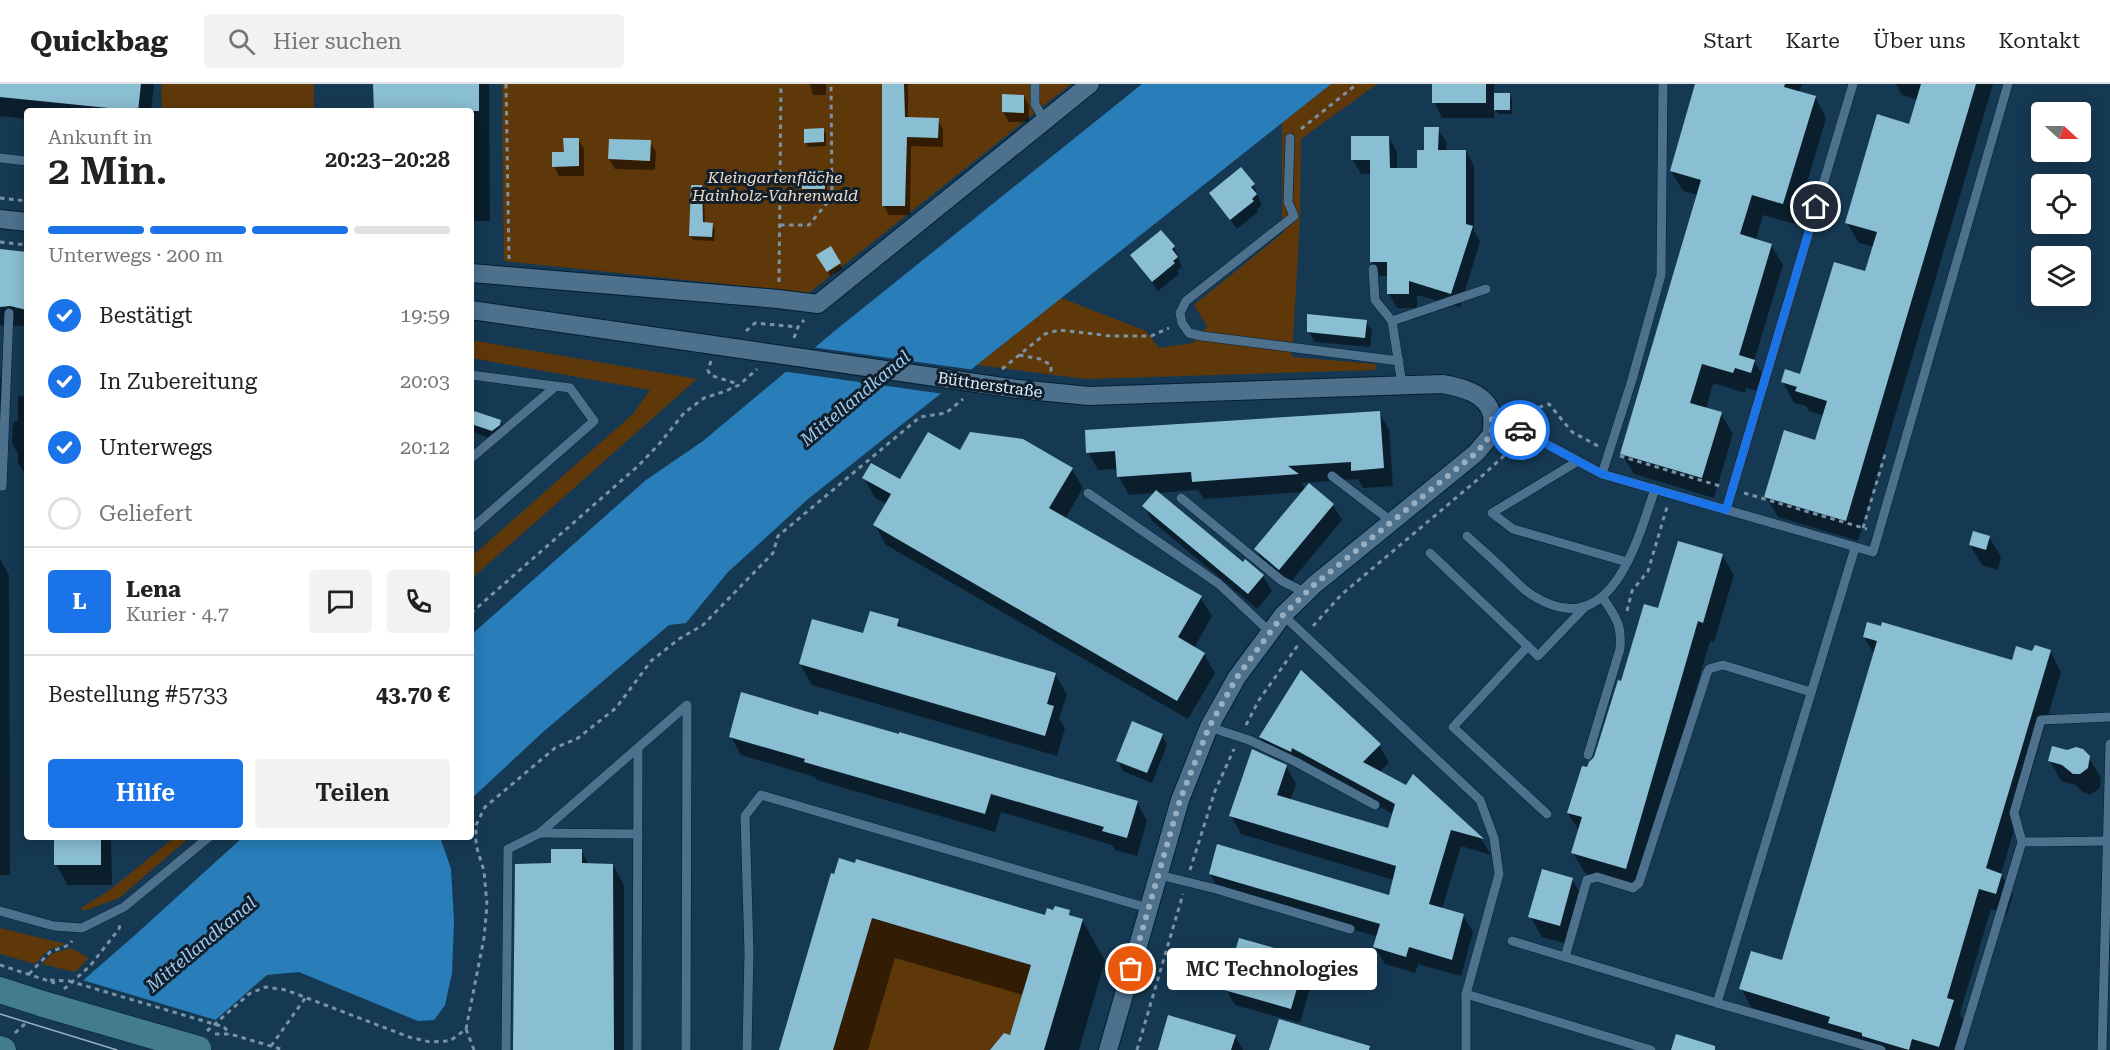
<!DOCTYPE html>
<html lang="de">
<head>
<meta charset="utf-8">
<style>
	:root { --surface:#fff; --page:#f2f2f2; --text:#222; --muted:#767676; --line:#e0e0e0; --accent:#1a73e8 }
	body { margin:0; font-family:"Roboto Serif",serif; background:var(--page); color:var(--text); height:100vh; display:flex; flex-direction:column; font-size:22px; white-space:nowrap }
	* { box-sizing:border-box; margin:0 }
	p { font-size:20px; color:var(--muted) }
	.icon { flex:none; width:33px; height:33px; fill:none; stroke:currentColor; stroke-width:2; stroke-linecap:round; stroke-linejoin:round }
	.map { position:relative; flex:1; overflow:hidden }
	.panel { position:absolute; left:24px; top:24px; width:450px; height:732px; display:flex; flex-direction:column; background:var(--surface); border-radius:6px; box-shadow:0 3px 15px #0003 }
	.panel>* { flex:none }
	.needle { width:39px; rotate:111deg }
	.fabs { position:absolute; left:2031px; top:18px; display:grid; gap:12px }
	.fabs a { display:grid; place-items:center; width:60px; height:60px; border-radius:6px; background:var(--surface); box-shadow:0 3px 15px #0003; font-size:30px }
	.pin { position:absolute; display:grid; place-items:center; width:51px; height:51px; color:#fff; margin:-26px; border:3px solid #fff; border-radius:50%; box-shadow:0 2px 6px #0007 }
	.courier { position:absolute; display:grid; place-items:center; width:60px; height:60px; margin:-30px; border:4px solid #1a73e8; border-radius:50%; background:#fff; color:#222; box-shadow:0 2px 8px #0007 }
	.bubble { position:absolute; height:42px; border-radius:6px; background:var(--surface); box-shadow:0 3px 15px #0003; font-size:20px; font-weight:600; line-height:42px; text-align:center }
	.head em { font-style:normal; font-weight:600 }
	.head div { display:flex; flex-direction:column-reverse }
	.head { display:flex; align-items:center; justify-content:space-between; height:102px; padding:0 24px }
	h1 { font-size:39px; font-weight:600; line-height:45px }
	.bar { display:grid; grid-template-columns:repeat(4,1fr); gap:9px 6px; align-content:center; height:72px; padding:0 24px }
	.bar i { height:8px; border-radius:4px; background:var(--line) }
	.bar .on { background:var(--accent) }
	.bar p { grid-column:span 4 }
	.line { display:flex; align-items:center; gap:15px; padding:0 24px; border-top:2px solid var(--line) }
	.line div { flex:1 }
	.round { display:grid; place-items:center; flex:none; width:63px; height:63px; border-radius:6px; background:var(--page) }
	ol { padding:0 24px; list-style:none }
	li { display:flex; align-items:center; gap:18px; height:66px }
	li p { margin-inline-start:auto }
	li .icon { padding:6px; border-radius:50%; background:var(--accent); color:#fff; stroke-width:4 }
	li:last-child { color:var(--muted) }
	li i { width:33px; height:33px; border:3px solid var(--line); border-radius:50% }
	.primary-button { display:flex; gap:12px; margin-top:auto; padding:12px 24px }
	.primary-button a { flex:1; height:69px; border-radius:6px; background:var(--accent); color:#fff; font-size:24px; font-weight:600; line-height:69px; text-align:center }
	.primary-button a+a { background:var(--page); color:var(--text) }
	header { display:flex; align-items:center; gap:36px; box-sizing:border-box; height:84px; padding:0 30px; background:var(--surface); border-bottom:2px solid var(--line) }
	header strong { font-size:28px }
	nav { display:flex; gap:33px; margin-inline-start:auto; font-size:21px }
	.search { width:420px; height:54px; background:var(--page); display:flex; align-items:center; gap:15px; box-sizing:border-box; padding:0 21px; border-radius:6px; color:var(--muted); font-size:22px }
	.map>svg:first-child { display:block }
	.green { fill:#5f3809 }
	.water { fill:#297eba }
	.pier { fill:#163953 }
	.shadow { fill:#0007 }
	.building { fill:#8abed2 }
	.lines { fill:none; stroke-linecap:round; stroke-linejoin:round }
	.service-casing { stroke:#001f37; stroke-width:10 }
	.minor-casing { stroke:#001f37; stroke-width:20 }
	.secondary-casing { stroke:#001f37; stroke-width:27 }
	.path { stroke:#7992a6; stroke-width:3; stroke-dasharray:4.5 4.5; stroke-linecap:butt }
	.service { stroke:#4d708d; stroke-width:9 }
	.minor { stroke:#4d708d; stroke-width:18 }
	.secondary { stroke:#427c8d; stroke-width:26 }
	.tram { stroke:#99afc0; stroke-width:1.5 }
	.minor-bridge-casing { stroke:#001f37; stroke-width:20; stroke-linecap:butt }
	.secondary-bridge-casing { stroke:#001f37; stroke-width:27; stroke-linecap:butt }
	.path-bridge { stroke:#7992a6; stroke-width:3; stroke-dasharray:4.5 4.5; stroke-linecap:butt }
	.minor-bridge { stroke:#4d708d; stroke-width:18 }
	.secondary-bridge { stroke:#427c8d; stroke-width:26 }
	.done { stroke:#99afc0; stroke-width:6; stroke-dasharray:0 10.8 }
	.route { stroke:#1a73e8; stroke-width:8 }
	.labels { text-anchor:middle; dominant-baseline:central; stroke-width:6; stroke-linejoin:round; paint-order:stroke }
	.park-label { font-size:16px; font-style:italic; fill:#f1dac6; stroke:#101f2b }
	.street-label { font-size:16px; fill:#dfeefb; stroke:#101f2b }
	.water-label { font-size:18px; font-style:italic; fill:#9eccf3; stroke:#101f2b }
</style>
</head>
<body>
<header>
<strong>Quickbag</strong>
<div class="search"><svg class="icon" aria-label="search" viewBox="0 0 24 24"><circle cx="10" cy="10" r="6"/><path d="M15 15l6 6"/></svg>Hier suchen</div>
<nav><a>Start</a><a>Karte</a><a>Über uns</a><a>Kontakt</a></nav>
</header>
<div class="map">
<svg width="2110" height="966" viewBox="0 0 2110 966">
	<rect width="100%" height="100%" fill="#163953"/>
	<g class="green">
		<path d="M161,0H314V27H162Z"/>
		<path d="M502,0H1071L809,209L504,177Z"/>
		<path d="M1331,0H1377L1301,55L1300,135L1292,273L1376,280L1375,286L1086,295L977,281L1061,214L1146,247L1159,264L1193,259L1207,242L1194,221L1284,148L1282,135V39Z"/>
		<path d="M471,256L697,295L471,495V473L633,330L650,306L471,274Z"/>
		<path d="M175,753H190L119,814L84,827L81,824L111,805Z"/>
		<path d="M872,834L1031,881L1010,951L1004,949L990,966H833Z"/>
		<path d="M0,844L66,860L48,866L35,880L0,870Z"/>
		<path d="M71,864L89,874L75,888L42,880L51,870Z"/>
	</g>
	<g class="water">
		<path d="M1142,0H1331L808,415L728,488L686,539L669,541L543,648L471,715V551L646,396L703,357L837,245Z"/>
		<path d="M243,753H440L451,785L454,837L452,889L445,921L434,936L418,937L299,888L267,891L181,966H3L134,852Z"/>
	</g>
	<g class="pier">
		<path d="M811,263L975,286L944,310L781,287Z"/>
		<path d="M79,895L219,937L186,966H0Z"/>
	</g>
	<g class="shadow">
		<path d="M0,0H154L151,27H27V35L0,32Z"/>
		<path d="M375,0H489L490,137H471V27H375Z"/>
		<path d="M810,0H826V11H813Z"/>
		<path d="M883,0H908V35L938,36L943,45V63L911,62L910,131H889L884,122Z"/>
		<path d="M1434,0H1494V11H1510L1512,15V30H1498L1494,23V34H1442L1434,18Z"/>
		<path d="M1697,0H1802L1799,9L1815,13L1826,34L1795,140L1763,131L1756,156L1771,161L1783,181L1754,277L1766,297L1763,308L1746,304L1745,309L1713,299L1706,325L1721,330L1733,350L1714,414L1634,390L1622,370L1698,111L1683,107L1671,87Z"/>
		<path d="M1896,0H1993L1858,457L1778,433L1766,413L1816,358L1824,332L1809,327L1806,322L1794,319L1783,298L1801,292L1866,189L1874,163L1859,159L1847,139L1910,42L1918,16L1902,11Z"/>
		<path d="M1004,12H1024L1029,22V38H1009L1003,28Z"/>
		<path d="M1438,45L1447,59L1446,67H1466L1474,82V147L1480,158L1460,223L1417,211V224H1397L1389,210V192H1380L1372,178V90H1361L1353,76L1389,54L1397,68V86H1419L1425,67Z"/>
		<path d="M823,46L826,50V62L808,63L806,58Z"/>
		<path d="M578,55L584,65V92H559L554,82Z"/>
		<path d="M650,58L656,68L655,86L615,85L609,75Z"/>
		<path d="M1241,86L1253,101L1262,121L1257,125L1258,128L1237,145L1211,109Z"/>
		<path d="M824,89L827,93V109H806L803,105Z"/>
		<path d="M701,103L704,108L705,140H712L715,145L714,157L693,156L690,152Z"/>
		<path d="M1174,163L1182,183L1177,187L1179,190L1158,207L1132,171Z"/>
		<path d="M830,164L843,185L830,192L818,172Z"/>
		<path d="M0,167L27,169V242L0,241Z"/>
		<path d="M1366,237L1372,247L1370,263L1315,258L1309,248Z"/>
		<path d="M0,293L5,301V328H0Z"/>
		<path d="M18,312H27V394L18,379V370L12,359L13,338L18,337Z"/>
		<path d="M471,327L500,337L506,347L498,357L473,348L471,345Z"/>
		<path d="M1379,328L1389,346L1393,402L1363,404L1358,395L1302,399L1306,406L1309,401L1333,421L1342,436L1289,500L1264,481L1256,465L1303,408L1204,415L1198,406L1157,409L1243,481L1263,492L1272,507L1257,525L1152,437L1144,422L1155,409L1129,411L1119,393L1118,385L1098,386L1088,368Z"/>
		<path d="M961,368L1072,385L1083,404L1065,435L1200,513L1212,532L1194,564L1204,570L1215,589L1188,635L886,461L875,441L887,420L875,414L864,394L901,397Z"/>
		<path d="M1989,453L2001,473L1998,486L1982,481L1970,461Z"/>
		<path d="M1722,471L1734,491L1714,558L1710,557L1638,805L1585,789L1573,769L1579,747L1568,729L1588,685L1596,674L1622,599L1659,526Z"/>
		<path d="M0,475L9,491L10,791H0Z"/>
		<path d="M898,537L903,545L1055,590L1067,610L1059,635L1065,644L1057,672L812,601L800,580Z"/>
		<path d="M1864,553L2013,578L2033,569L2050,567L2061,588L2001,790L2013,811L2007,830L1991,825L1960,929L1964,938L1956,966H1864L1753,926L1741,905L1783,878L1874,570Z"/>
		<path d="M819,633L1137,718L1147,737L1137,772L1115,766L1112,761L1001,728L995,748L817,696L815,693L741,671L731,653Z"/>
		<path d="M1162,651L1167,661L1152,699L1123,687L1118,677Z"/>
		<path d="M1260,653L1379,661L1389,678L1379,689L1407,703L1413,692L1482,756L1491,771L1461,762L1442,825L1463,831L1473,848L1461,892L1418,880L1415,889L1385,880L1375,863L1378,853L1220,807L1210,790L1390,813L1394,796L1241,750L1231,732L1286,682L1296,700L1290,717L1389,746L1393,730L1302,680L1270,670Z"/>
		<path d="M2087,671L2100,692L2101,699L2099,705L2090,711L2081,707L2076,701L2061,697L2050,677Z"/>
		<path d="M56,753H111L112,801H68L56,781Z"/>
		<path d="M581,766L589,781H613L624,801V966H514L552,781Z"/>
		<path d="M832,791L1046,833L1069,827L1072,833L1082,836L1105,877L1079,966H992L1011,952L1023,911L895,874L868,966H781Z"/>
		<path d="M1572,795L1584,816L1571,861L1542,853L1530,832Z"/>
		<path d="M1305,875L1314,890L1300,939L1235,921L1226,905Z"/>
		<path d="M1235,952L1243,966H1159Z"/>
	</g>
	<g class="building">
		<path d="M0,0H141L138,27L0,13Z"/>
		<path d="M373,0H479V27H374Z"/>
		<path d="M882,0H904L905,33L939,34L938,54L907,53L905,122H882Z"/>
		<rect x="1432" y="0" width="54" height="19"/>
		<path d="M1695,0H1785L1784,3L1816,12L1783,120L1752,111L1740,150L1772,160L1739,271L1755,276L1751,289L1735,284L1733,289L1702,280L1690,319L1722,328L1702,394L1620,370L1701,96L1670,87Z"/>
		<path d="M1921,0H1976L1846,437L1764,413L1784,346L1815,356L1827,317L1795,307L1797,303L1781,298L1785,285L1800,290L1834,178L1865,187L1877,148L1845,139L1877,30L1909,40Z"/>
		<rect x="1494" y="9" width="16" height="17"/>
		<path d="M1002,10L1024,11V29L1002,28Z"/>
		<path d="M1424,43H1439L1438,66H1466V140L1473,142L1451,210L1409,197V210H1387V178H1370V76H1351V52H1389L1390,84H1417V66H1424Z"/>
		<path d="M824,44V58L804,59V45Z"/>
		<path d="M563,54H579V82L552,83V68H564Z"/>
		<path d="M609,55L651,56L650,77L608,75Z"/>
		<path d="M1241,83L1255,100L1251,103L1257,110L1252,115L1254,117L1230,136L1209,109Z"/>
		<rect x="802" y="87" width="23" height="18"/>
		<path d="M691,101H702L703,138L713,139L712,153L689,152Z"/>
		<path d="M1161,146L1175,162L1172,165L1178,173L1173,177L1175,179L1152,198L1130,171Z"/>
		<path d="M831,162L841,179L827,188L816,171Z"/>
		<path d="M0,165L27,168V226L10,222L0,223Z"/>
		<path d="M1307,230L1367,236L1365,254L1307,248Z"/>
		<path d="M471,326L501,336L500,341L492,347L471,340Z"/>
		<path d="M1380,327L1384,384L1351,387V378L1288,382L1299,390L1192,398L1191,388L1117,393L1115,367L1086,369L1085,346Z"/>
		<path d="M928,348L960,366L970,348L1023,355L1073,384L1049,424L1202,512L1178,553L1205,569L1177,617L873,441L891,410L862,394L871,379L900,395Z"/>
		<path d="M1309,399L1334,420L1279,486L1254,465Z"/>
		<path d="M1156,406L1243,478L1245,475L1264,491L1248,510L1142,422Z"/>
		<path d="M1973,447L1990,452L1986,466L1969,461Z"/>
		<path d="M1678,457L1723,470L1703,539L1698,537L1626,785L1571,769L1582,733L1567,729L1582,682L1587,683L1589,678L1594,673L1618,596L1621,597L1644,520L1658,524Z"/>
		<path d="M870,527L899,535L897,542L1056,589L1047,620L1054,622L1045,652L799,580L812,535L863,549Z"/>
		<path d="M1867,538L1881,542L1882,538L2012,576L2016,562L2032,567L2035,561L2051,566L1986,784L2002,790L1996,810L1979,805L1947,914L1954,916L1939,963L1912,955L1909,966L1862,952V949L1828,939L1830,933L1739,905L1751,867L1782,876L1877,557L1863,553Z"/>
		<path d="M1301,586L1381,660L1363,678L1406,701L1413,690L1484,755L1451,746L1429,820L1464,830L1452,876L1409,863L1406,873L1373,863L1380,840L1209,790L1217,760L1389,811L1396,782L1229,732L1252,665L1287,681L1277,711L1388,744L1395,720L1292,664L1291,668L1259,653Z"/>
		<path d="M741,608L818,631L819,627L899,650V648L1138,717L1127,754L1102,747L1104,743L991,710L985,730L804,678L805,675L729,653Z"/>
		<path d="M1132,637L1163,650L1147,689L1116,677Z"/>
		<path d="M2052,662L2067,666L2076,663L2083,665L2090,672L2088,684L2080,690H2073L2062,681L2048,677Z"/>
		<rect x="54" y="753" width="47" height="28"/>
		<path d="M551,765H582V779L613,780L614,966H513L515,780L551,779Z"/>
		<path d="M839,774L855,779L856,775L1045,831L1047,824L1053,826L1055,822L1070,826L1069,831L1083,835L1044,966H990L1004,949L1010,951L1031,881L872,834L833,966H779L831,789L834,790Z"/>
		<path d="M1542,785L1573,794L1560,842L1528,833Z"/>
		<path d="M1239,854L1306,873L1291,925L1224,906Z"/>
		<path d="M1168,931L1236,951L1231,966H1158Z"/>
		<path d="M1279,935L1370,962L1369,966H1269Z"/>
		<path d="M1676,950L1715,962V966H1671Z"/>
	</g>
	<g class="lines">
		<g class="service-casing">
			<g id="service">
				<path d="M1035,0V20L1044,36"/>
				<path d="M1290,54L1288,118L1294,132L1186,217L1180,229L1182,239L1189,249L1202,252L1399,277"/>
				<path d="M0,74L27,77"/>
				<path d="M1373,185L1375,216L1392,237"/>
				<path d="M471,291L570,304L594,337L471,445"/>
				<path d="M1402,300L1392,237L1486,205"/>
				<path d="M1492,335H1500L1602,390L1873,468L2008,0"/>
				<path d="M471,374L555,303"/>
				<path d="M1578,377L1492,429L1513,445L1627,478"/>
				<path d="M1602,390L1632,296L1661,191L1663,0"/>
				<path d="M1332,392L1391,437"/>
				<path d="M0,402H2L9,229"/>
				<path d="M1088,409L1219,500L1270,548"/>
				<path d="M1181,414L1282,497L1306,509"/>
				<path d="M1726,426L1853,0"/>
				<path d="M1467,452C1482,466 1497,479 1511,493C1518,499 1525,507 1532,511C1611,561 1636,460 1655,405"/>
				<path d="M1430,469L1538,572L1584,524"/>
				<path d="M1283,531L1480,716L1494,754L1499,790L1466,910V966"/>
				<path d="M1528,562L1453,643L1547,730"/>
				<path d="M1209,643L1249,656L1296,678L1375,721"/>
				<path d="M1588,671L1620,565C1622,540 1616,534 1603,514"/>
				<path d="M540,749L638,750"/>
				<path d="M2022,758L2014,729L2041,636L2110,633"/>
				<path d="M1159,791L1216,805L1350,845"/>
				<path d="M0,827L54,842L82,844L124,823L209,753"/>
				<path d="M1512,857L1717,919L1855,464"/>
				<path d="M1565,873L1587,796L1597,793L1633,804L1639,799L1707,589L1709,585L1723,581L1811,608"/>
				<path d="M1466,910L1651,966"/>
				<path d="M1717,919L1881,966"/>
				<path d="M506,966L508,765L540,749L687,621L686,966"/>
				<path d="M637,966L638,664"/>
				<path d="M747,966L749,868L745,732L761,711L1148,824"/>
				<path d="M1959,966L2022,758L2107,757"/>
				<path d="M2102,966L2110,660"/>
			</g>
		</g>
		<g class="minor-casing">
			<g id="minor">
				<path d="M0,135L27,138"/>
				<path d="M471,189L778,215L818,220L1090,0"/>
				<path d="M471,226L748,266"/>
				<path d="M1018,305L1089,312L1442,300C1460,303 1487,309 1492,331C1493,337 1492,344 1492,350L1476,369L1314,501L1283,531L1237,593L1209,643L1180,716L1108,966"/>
			</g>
		</g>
		<g class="secondary-casing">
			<g id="secondary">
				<path d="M0,906L43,920"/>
				<path d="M0,965L3,966"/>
			</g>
		</g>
		<g class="path">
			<path d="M506,0L509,175"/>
			<path d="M1301,45L1357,0"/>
			<path d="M0,114L27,117"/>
			<path d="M780,141H809L832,113L831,0"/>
			<path d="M0,158L27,161"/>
			<path d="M779,198L781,0"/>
			<path d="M746,247L755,239L798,243"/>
			<path d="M794,254L798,243L804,236"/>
			<path d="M1019,271L1040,275L1051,281V290"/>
			<path d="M711,277L708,286L710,291L738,300"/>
			<path d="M1002,285L1045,250L1059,246L1111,252H1151L1169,244"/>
			<path d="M1525,333L1528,327L1549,320L1572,348L1598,362"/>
			<path d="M1620,372L1720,402"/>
			<path d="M1744,409L1867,445"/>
			<path d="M1863,444L1886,367"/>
			<path d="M1627,527L1632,507L1648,487L1667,423"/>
			<path d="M471,529L638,382L660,359L684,329L704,314L723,308L739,301L757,285"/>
			<path d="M1313,542L1341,511L1483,391L1507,369L1513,358"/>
			<path d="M1246,641L1259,616L1298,561"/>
			<path d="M1190,786L1215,707L1234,665"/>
			<path d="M0,881L55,899"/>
			<path d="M29,890L50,868L69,861L72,857"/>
			<path d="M50,896L69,897"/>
			<path d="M64,905L90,882L119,845L120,841"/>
			<path d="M224,943L230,950"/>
			<path d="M466,945L474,966"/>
			<path d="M207,947L249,910L265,903L286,906L409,953L430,958L450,957L466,945L484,854L487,821L484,787L476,761V741L485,723L555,664L578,654L616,624L651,577L679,555L703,541L773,469L778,452L920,333L946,329L963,315"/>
			<path d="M15,949L28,937"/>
			<path d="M215,950H230L284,966"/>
			<path d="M271,962L306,913"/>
			<path d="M1137,966L1183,810"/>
		</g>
		<use href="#service" class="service"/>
		<use href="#minor" class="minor"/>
		<use href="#secondary" class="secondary"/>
		<path class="tram" d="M0,930L117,966"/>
		<g class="minor-bridge-casing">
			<path id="minor-bridge" d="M748,266L1018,305"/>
		</g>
		<g class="secondary-bridge-casing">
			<path id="secondary-bridge" d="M43,920L198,965"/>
		</g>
		<path class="path-bridge" d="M69,897L224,943"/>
		<use href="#minor-bridge" class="minor-bridge"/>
		<use href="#secondary-bridge" class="secondary-bridge"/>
	</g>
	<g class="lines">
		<path class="done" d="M1131,885L1180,716L1209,643L1237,593L1283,531L1314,501L1476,369L1492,350V335H1500L1520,346"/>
		<path class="route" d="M1520,346L1602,390L1726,426L1816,123"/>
	</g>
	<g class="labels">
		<g class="park-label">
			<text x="775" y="93">Kleingartenfläche<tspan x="775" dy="18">Hainholz-Vahrenwald</tspan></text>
		</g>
		<g class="street-label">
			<text transform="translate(990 301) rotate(8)">Büttnerstraße</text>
		</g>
		<g class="water-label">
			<text transform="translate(855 314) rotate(-40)">Mittellandkanal</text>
			<text transform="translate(201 860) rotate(-40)">Mittellandkanal</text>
		</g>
	</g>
</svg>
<div class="fabs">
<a><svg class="needle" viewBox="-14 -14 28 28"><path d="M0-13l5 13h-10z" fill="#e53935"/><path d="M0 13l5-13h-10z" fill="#767676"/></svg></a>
<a><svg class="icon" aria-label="locate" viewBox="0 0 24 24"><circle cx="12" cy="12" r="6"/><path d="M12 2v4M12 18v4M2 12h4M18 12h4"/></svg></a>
<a><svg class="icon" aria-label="layers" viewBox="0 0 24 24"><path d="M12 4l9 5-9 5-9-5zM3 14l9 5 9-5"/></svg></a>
</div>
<div class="pin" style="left:1131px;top:885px;background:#ea580c"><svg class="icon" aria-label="bag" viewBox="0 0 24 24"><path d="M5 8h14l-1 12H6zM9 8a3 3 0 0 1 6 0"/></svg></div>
<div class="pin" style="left:1816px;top:123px;background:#1f2937"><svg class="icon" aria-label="home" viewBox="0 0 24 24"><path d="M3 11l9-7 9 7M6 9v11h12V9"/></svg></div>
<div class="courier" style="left:1520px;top:346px"><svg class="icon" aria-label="car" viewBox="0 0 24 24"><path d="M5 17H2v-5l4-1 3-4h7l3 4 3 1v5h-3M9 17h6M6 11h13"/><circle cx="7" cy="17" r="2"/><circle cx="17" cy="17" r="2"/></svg></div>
<div class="bubble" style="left:1167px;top:864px;width:210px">MC Technologies</div>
<section class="panel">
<div class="head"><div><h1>2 Min.</h1><p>Ankunft in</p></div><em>20:23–20:28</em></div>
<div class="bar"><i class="on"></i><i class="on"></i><i class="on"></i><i></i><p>Unterwegs · 200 m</p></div>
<ol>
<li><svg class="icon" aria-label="check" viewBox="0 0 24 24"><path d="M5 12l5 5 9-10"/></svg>Bestätigt<p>19:59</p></li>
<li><svg class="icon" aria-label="check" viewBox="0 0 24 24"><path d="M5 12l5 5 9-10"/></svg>In Zubereitung<p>20:03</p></li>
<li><svg class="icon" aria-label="check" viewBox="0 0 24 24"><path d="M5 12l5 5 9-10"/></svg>Unterwegs<p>20:12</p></li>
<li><i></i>Geliefert</li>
</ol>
<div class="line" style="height:108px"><b class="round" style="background:var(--accent);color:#fff">L</b><div><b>Lena</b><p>Kurier · 4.7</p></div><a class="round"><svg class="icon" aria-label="chat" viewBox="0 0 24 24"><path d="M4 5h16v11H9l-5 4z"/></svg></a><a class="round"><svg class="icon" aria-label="phone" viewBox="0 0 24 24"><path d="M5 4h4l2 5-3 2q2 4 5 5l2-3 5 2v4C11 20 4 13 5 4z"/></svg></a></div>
<div class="line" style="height:78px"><div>Bestellung #5733</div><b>43.70 €</b></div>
<div class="primary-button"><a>Hilfe</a><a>Teilen</a></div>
</section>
</div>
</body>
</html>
